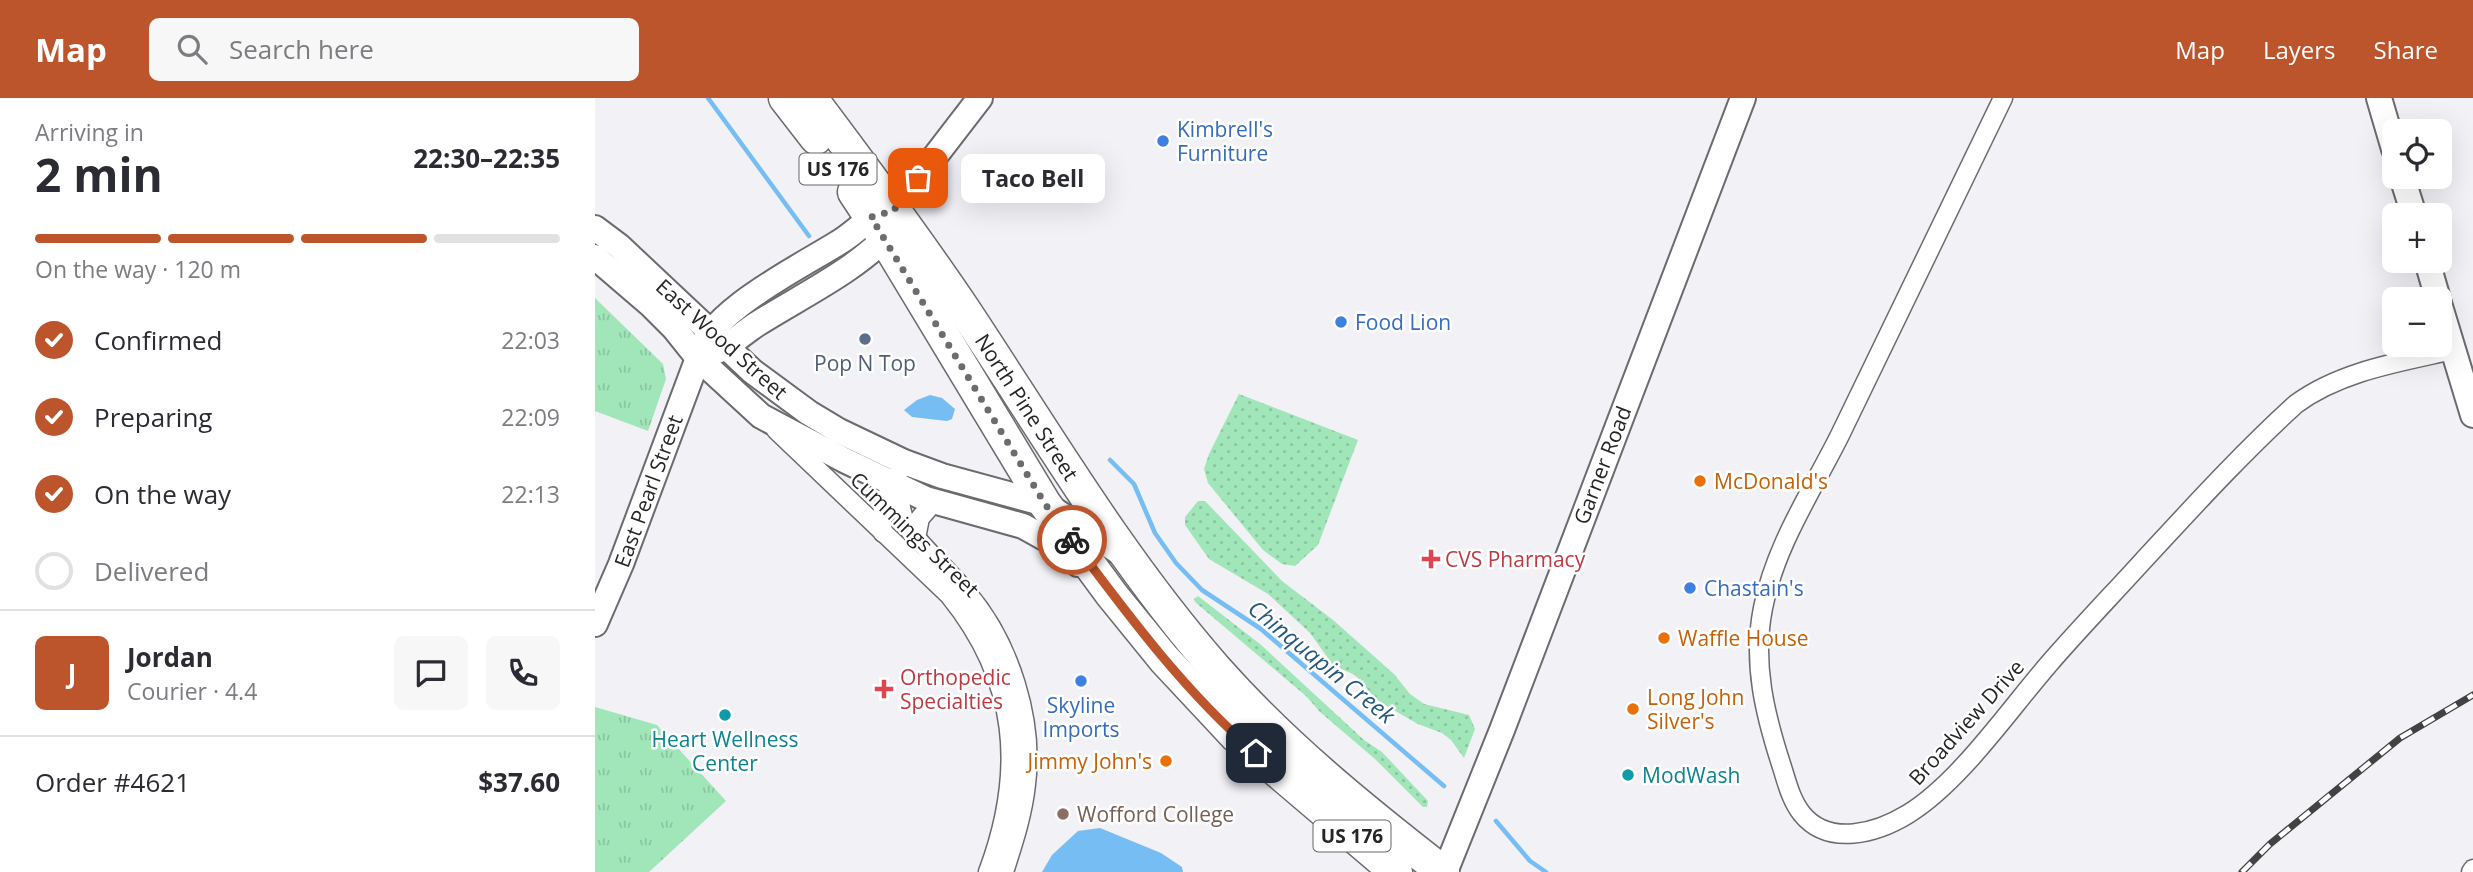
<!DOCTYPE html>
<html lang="en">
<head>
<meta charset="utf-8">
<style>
	:root { --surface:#fff; --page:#f7f7f7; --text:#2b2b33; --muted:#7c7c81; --line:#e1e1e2; --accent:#bc552b }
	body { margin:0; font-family:"Open Sans",sans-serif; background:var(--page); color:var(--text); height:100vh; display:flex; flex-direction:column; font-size:26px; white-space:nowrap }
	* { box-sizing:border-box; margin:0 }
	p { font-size:23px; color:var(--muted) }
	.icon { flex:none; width:38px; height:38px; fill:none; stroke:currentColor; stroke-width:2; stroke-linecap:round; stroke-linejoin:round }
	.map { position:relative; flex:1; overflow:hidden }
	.side { display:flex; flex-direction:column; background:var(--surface); width:595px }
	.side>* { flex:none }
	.fabs { position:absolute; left:1787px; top:21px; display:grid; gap:14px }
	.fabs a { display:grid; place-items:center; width:70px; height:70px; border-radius:10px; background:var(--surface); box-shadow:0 7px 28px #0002; font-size:35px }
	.pin { position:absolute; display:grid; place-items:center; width:60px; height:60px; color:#fff; margin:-30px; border-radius:14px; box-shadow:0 4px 10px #0006 }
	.courier { position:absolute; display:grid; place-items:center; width:70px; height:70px; margin:-35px; border:5px solid #bc552b; border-radius:50%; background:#fff; color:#222; box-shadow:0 2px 9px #0007 }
	.bubble { position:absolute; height:49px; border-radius:10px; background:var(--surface); box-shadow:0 7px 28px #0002; font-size:23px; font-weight:700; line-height:49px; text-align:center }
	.head em { font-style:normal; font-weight:700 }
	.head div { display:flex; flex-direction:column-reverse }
	.head { display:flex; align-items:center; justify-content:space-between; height:119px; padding:0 35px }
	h1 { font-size:46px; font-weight:700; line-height:52px }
	.bar { display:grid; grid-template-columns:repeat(4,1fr); gap:10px 7px; align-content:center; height:84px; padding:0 35px }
	.bar i { height:9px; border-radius:5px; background:var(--line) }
	.bar .active { background:var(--accent) }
	.bar p { grid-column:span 4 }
	.line { display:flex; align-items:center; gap:18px; padding:0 35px; border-top:2px solid var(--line) }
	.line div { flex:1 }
	.round { display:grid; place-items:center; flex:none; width:74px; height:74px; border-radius:10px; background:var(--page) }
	ol { padding:0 35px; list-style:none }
	li { display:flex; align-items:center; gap:21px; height:77px }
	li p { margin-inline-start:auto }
	li .icon { padding:7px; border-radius:50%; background:var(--accent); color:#fff; stroke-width:4 }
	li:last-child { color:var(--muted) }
	li i { width:38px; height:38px; border:4px solid var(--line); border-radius:50% }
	header { display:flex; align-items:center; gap:42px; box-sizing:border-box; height:98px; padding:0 35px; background:var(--accent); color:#fff }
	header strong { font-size:33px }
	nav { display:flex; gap:38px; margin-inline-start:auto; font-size:24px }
	.search { width:490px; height:63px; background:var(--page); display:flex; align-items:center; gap:18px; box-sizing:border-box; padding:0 24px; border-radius:10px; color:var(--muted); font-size:26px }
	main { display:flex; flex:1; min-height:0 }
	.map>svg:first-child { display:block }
	.grass { fill:url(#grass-dots) }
	.park { fill:url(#park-tufts) }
	.water { fill:#75bdf3 }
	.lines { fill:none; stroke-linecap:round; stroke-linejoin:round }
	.stream { stroke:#75bdf3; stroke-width:4.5 }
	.street-casing { stroke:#6b6b6f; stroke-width:21 }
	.secondary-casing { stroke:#6b6b6f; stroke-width:28 }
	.highway-casing { stroke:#6b6b6f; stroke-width:35 }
	.street { stroke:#fff; stroke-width:18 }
	.secondary { stroke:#fff; stroke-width:24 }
	.highway { stroke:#fff; stroke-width:32 }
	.rail-casing { stroke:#424243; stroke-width:7 }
	.rail { stroke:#fff; stroke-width:4.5; stroke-dasharray:13; stroke-linecap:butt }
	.done { stroke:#6c6c6f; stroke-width:7; stroke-dasharray:0 12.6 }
	.route { stroke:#bc552b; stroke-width:9 }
	.shop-dot { fill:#3f7fe0; stroke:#fff; stroke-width:2.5 }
	.service-dot { fill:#5c6f8a; stroke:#fff; stroke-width:2.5 }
	.food-dot { fill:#e8710a; stroke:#fff; stroke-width:2.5 }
	.health-dot { fill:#e0444e; stroke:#fff; stroke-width:2.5 }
	.culture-dot { fill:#0f9aa8; stroke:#fff; stroke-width:2.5 }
	.education-dot { fill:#8d6e63; stroke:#fff; stroke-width:2.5 }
	.labels { text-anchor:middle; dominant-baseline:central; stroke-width:5; stroke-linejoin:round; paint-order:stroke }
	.shield { fill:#fff; stroke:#666667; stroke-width:2 }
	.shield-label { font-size:19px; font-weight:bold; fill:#252526 }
	.shop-label { font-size:21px; fill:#366cbe; stroke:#fff; text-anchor:start }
	.street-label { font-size:21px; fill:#252526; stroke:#fff }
	.service-label { font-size:21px; fill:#4e5e75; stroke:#fff }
	.food-label { font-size:21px; fill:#c56008; stroke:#fff; text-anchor:start }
	.health-label { font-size:21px; fill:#be3a42; stroke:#fff; text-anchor:start }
	.culture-label { font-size:21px; fill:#0d838f; stroke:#fff }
	.education-label { font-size:21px; fill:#785e54; stroke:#fff; text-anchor:start }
	.water-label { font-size:23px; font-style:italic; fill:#24587d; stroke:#fff }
</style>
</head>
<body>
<header>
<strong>Map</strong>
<div class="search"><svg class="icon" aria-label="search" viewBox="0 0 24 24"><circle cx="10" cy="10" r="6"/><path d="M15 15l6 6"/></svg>Search here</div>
<nav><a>Map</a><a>Layers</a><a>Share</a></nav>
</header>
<main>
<section class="side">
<div class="head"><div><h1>2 min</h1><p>Arriving in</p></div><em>22:30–22:35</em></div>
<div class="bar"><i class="active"></i><i class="active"></i><i class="active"></i><i></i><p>On the way · 120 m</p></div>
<ol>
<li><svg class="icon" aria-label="check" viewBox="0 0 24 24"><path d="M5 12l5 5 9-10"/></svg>Confirmed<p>22:03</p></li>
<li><svg class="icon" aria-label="check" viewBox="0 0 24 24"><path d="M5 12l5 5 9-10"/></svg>Preparing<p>22:09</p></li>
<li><svg class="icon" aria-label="check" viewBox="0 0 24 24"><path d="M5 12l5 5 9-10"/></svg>On the way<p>22:13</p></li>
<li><i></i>Delivered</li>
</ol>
<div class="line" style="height:126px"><b class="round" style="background:var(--accent);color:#fff">J</b><div><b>Jordan</b><p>Courier · 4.4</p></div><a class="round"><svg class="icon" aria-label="chat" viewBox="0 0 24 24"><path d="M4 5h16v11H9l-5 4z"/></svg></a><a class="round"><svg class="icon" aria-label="phone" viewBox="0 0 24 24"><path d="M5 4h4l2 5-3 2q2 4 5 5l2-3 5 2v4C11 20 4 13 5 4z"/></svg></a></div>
<div class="line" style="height:91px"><div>Order #4621</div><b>$37.60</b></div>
</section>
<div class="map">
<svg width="1878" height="774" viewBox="0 0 1878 774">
	<defs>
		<pattern id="grass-dots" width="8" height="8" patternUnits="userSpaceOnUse" patternTransform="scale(1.75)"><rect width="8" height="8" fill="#a1e6b9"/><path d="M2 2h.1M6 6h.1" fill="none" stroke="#8ac59f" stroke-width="1.8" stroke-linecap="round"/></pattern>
		<pattern id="park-tufts" width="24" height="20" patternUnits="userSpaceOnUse" patternTransform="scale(1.75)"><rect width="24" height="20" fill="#a1e6b9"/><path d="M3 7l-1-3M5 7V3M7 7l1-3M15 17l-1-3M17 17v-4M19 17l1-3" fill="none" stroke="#8ac59f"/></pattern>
	</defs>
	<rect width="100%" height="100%" fill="#f1f1f6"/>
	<g class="grass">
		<path d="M644,296L763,342L723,447L700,468L687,466L668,452L613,385L609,371L614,356Z"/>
		<path d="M603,403H610L687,483L738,522L799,576L815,596L829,606L874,617L880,631L869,660L856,642L847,635L823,626L790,607L781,601L760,577L738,567L715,535L673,496L614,461L590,427V419Z"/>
		<path d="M603,498L665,546L769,642L787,654L833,703L832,709H828L780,661L725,614L711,598L600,504L599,501Z"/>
	</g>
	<g class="park">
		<path d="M0,200L68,266L71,281L53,333L0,313Z"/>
		<path d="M0,609L62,627L131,703L54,774H0Z"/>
	</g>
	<g class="water">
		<path d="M335,297L347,300L360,311L357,321L352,323L317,319L309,312L322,302Z"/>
		<path d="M505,730L566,755L587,769L588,774H447L457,757L483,733Z"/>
	</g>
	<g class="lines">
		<g class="stream">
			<path d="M113,0L214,138"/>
			<path d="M515,362L539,386L560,435L581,465L607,492L666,531L849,688"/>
			<path d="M901,723L935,763L951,774"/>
		</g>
		<g class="street-casing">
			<g id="street">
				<path d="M1408,0C1354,112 1299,224 1245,337C1217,393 1180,448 1168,510C1157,565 1170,617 1187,669C1192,685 1196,702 1207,716C1234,749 1282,735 1313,716C1364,685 1414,612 1453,567C1484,531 1516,498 1547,464C1597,410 1647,355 1701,306C1746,273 1805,264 1858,252"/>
				<path d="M181,332L354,497C423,582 431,672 393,774"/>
				<path d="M306,389C304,404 306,415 312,429C331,453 354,473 373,496C415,546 439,622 431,686C428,716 418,746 409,774"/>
				<path d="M288,435C284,411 291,397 303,376"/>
				<path d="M321,440L325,420L339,404"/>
				<path d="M1876,774L1878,771"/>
			</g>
		</g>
		<g class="secondary-casing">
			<g id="secondary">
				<path d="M1784,0L1799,51"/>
				<path d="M1807,79L1819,117"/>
				<path d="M298,113L385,0"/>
				<path d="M0,130L24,148L157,273L214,315L244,333L309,364L347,378L450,406L524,454"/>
				<path d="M0,159L57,208L79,230L103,260L166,318L249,362L331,401L428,428L464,448L483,466"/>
				<path d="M1832,163L1843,201"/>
				<path d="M1844,205L1878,317"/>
				<path d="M117,255C135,249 146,236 162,226C206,198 260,173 295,135L296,125"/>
				<path d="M0,526L26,466L103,260C111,215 205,169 243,145C263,133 269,121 293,114"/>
				<path d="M850,774L907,632L1148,0"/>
			</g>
		</g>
		<g class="highway-casing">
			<g id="highway">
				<path d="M190,0L221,40"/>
				<path d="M216,0C268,69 320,139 368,210C449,332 523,459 620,570C688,647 767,711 848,774"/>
				<path d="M259,94L290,141L450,406L517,497L569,561L641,638L801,774"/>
			</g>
		</g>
		<use href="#street" class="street"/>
		<use href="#secondary" class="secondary"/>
		<use href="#highway" class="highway"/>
		<g class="rail-casing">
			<path id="rail" d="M1647,774L1675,746L1805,640L1878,597"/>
		</g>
		<use href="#rail" class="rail"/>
	</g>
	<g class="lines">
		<path class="done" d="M323,80L298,113L276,119L450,406L477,442"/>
		<path class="route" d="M477,442C533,517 590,594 661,655"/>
	</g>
	<g class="shop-dot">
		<circle cx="568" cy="43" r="7"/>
		<circle cx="746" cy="224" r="7"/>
		<circle cx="1095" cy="490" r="7"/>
		<circle cx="486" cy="583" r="7"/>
	</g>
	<circle class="service-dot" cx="270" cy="241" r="7"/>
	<g class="food-dot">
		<circle cx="1105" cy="383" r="7"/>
		<circle cx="1069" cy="540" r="7"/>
		<circle cx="1038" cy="611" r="7"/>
		<circle cx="571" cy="663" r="7"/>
	</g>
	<g class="health-dot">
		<path d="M832.5 450.5h7v7h7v7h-7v7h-7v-7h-7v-7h7z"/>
		<path d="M285.5 580.5h7v7h7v7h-7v7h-7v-7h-7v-7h7z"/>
	</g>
	<g class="culture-dot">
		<circle cx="130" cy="617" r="7"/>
		<circle cx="1033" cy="677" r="7"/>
	</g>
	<circle class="education-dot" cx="468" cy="716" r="7"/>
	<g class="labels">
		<g class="shield">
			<rect x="204.5" y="55.5" width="77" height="31" rx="5"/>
			<rect x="718.5" y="722.5" width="77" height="31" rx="5"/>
		</g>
		<g class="shield-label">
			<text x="243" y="71">US 176</text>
			<text x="757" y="738">US 176</text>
		</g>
		<g class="shop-label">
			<text x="582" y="31">Kimbrell's<tspan x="582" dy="24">Furniture</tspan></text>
			<text x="760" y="224">Food Lion</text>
			<text x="1109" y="490">Chastain's</text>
			<text x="486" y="607" text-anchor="middle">Skyline<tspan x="486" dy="24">Imports</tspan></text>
		</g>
		<g class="street-label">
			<text transform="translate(127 241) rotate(42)">East Wood Street</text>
			<text transform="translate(432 309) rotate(57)">North Pine Street</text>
			<text transform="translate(1007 367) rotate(-69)">Garner Road</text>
			<text transform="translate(53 393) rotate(-70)">East Pearl Street</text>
			<text transform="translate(320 436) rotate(44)">Cummings Street</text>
			<text transform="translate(1371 624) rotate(-48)">Broadview Drive</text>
		</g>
		<g class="service-label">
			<text x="270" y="265">Pop N Top</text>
		</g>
		<g class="food-label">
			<text x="1119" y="383">McDonald's</text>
			<text x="1083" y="540">Waffle House</text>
			<text x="1052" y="599">Long John<tspan x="1052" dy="24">Silver's</tspan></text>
			<text x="557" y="663" text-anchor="end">Jimmy John's</text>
		</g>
		<g class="health-label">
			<text x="850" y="461">CVS Pharmacy</text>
			<text x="305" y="579">Orthopedic<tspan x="305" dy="24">Specialties</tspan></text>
		</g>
		<g class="culture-label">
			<text x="130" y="641">Heart Wellness<tspan x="130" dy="24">Center</tspan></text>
			<text x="1047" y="677" text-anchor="start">ModWash</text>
		</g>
		<g class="education-label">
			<text x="482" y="716">Wofford College</text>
		</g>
		<g class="water-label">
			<text transform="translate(727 563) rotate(39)">Chinquapin Creek</text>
		</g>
	</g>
</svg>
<div class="fabs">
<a><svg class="icon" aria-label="locate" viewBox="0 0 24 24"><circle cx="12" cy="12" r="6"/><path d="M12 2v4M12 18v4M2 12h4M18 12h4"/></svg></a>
<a>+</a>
<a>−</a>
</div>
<div class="pin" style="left:323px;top:80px;background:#ea580c"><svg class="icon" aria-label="bag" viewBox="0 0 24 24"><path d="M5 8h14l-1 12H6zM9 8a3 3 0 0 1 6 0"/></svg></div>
<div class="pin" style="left:661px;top:655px;background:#1f2937"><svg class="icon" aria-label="home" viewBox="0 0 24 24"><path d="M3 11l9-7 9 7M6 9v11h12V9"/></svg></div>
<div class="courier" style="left:477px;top:442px"><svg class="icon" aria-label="bike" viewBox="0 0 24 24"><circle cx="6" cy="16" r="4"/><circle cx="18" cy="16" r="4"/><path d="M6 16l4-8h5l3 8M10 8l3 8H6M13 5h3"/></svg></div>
<div class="bubble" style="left:366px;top:56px;width:144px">Taco Bell</div>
</div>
</main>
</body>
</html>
